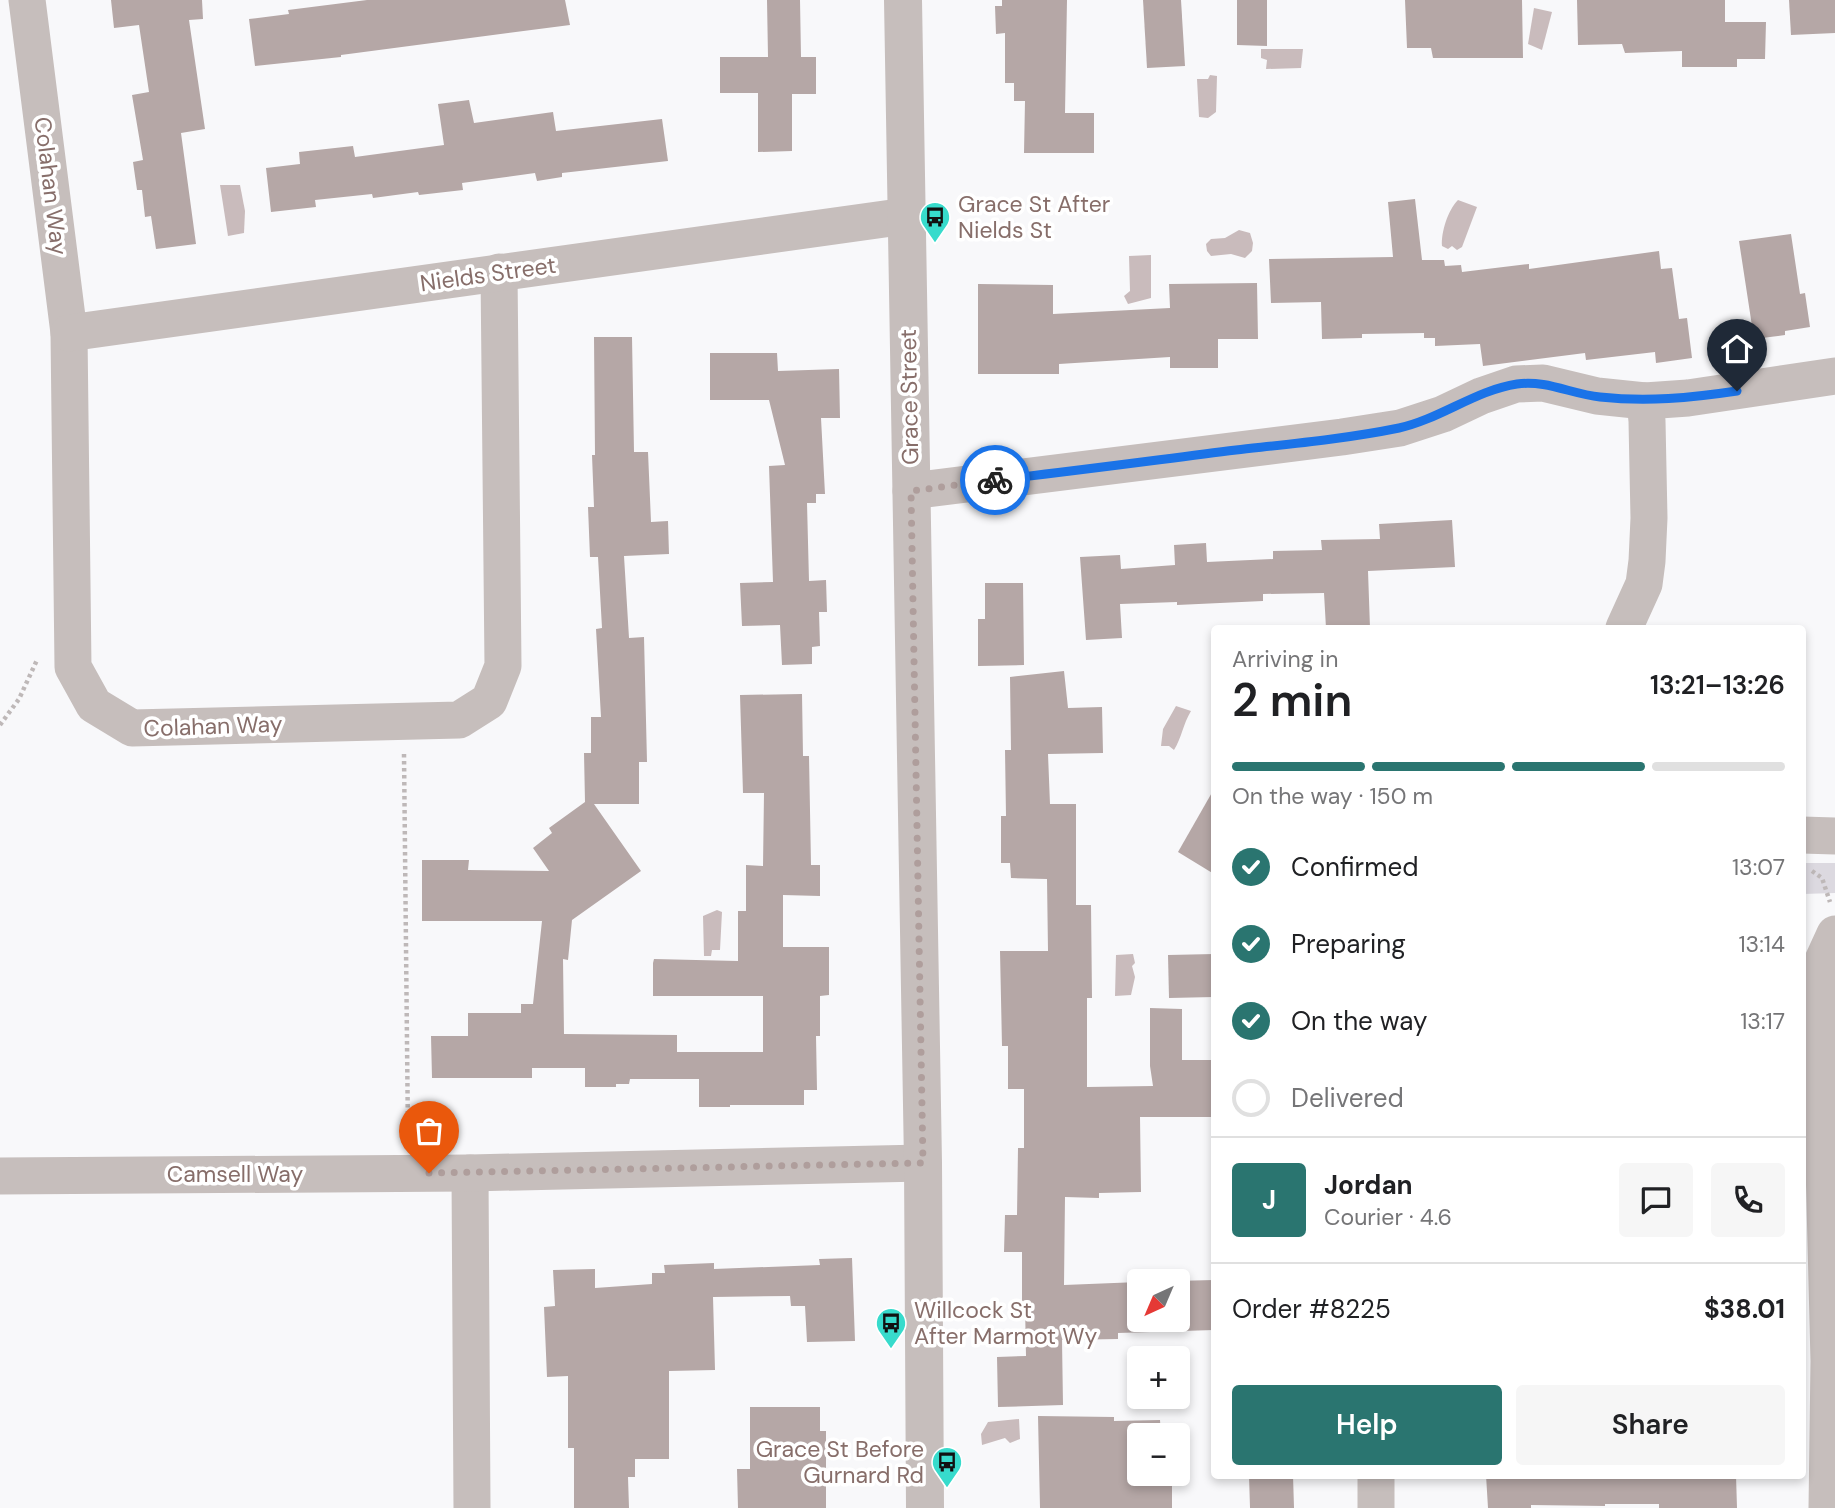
<!DOCTYPE html>
<html lang="en">
<head>
<meta charset="utf-8">
<style>
	:root { --surface:#fff; --page:#f6f6f6; --text:#202124; --muted:#757577; --line:#e0e0e0; --accent:#2a7570 }
	body { margin:0; font-family:"DM Sans",sans-serif; background:var(--page); color:var(--text); height:100vh; display:flex; flex-direction:column; font-size:26px; white-space:nowrap }
	* { box-sizing:border-box; margin:0 }
	p { font-size:23px; color:var(--muted) }
	.icon { flex:none; width:38px; height:38px; fill:none; stroke:currentColor; stroke-width:2; stroke-linecap:round; stroke-linejoin:round }
	.map { position:relative; flex:1; overflow:hidden }
	.panel { position:absolute; left:1211px; top:625px; width:595px; height:854px; display:flex; flex-direction:column; background:var(--surface); border-radius:7px; box-shadow:0 4px 10px #0003 }
	.panel>* { flex:none }
	.needle { width:46px; rotate:224deg }
	.fabs { position:absolute; left:1127px; top:1269px; display:grid; gap:14px }
	.fabs a { display:grid; place-items:center; width:63px; height:63px; border-radius:7px; background:var(--surface); box-shadow:0 4px 10px #0003; font-size:35px }
	.pin { position:absolute; display:grid; place-items:center; width:60px; height:60px; color:#fff; margin:-72px -30px; border-radius:50% 50% 50% 0; rotate:-45deg; box-shadow:0 0 7px #0007 }
	.pin .icon { rotate:45deg }
	.courier { position:absolute; display:grid; place-items:center; width:70px; height:70px; margin:-35px; border:5px solid #1a73e8; border-radius:50%; background:#fff; color:#222; box-shadow:0 2px 9px #0007 }
	.headline em { font-style:normal; font-weight:600 }
	.headline div { display:flex; flex-direction:column-reverse }
	.headline { display:flex; align-items:center; justify-content:space-between; height:119px; padding:0 21px }
	h1 { font-size:46px; font-weight:600; line-height:52px }
	.bar { display:grid; grid-template-columns:repeat(4,1fr); gap:10px 7px; align-content:center; height:84px; padding:0 21px }
	.bar i { height:9px; border-radius:5px; background:var(--line) }
	.bar .selected { background:var(--accent) }
	.bar p { grid-column:span 4 }
	.line { display:flex; align-items:center; gap:18px; padding:0 21px; border-top:2px solid var(--line) }
	.line div { flex:1 }
	.round { display:grid; place-items:center; flex:none; width:74px; height:74px; border-radius:7px; background:var(--page) }
	ol { padding:0 21px; list-style:none }
	li { display:flex; align-items:center; gap:21px; height:77px }
	li p { margin-inline-start:auto }
	li .icon { padding:7px; border-radius:50%; background:var(--accent); color:#fff; stroke-width:4 }
	li:last-child { color:var(--muted) }
	li i { width:38px; height:38px; border:4px solid var(--line); border-radius:50% }
	.cta { display:flex; gap:14px; margin-top:auto; padding:14px 21px }
	.cta a { flex:1; height:80px; border-radius:7px; background:var(--accent); color:#fff; font-size:28px; font-weight:600; line-height:80px; text-align:center }
	.cta a+a { background:var(--page); color:var(--text) }
	.map>svg:first-child { display:block }
	.green { fill:#dcd9e0 }
	.water { fill:#c9bbbc }
	.building { fill:#b5a7a6 }
	.lines { fill:none; stroke-linecap:round; stroke-linejoin:round }
	.path { stroke:#beb8b8; stroke-width:4.5; stroke-dasharray:3.5 3.5; stroke-linecap:butt }
	.minor { stroke:#c6bebc; stroke-width:37 }
	.tertiary { stroke:#c6bebc; stroke-width:38 }
	.done { stroke:#af9e9c; stroke-width:7; stroke-dasharray:0 12.6 }
	.route { stroke:#1a73e8; stroke-width:9 }
	.labels { text-anchor:middle; dominant-baseline:central; stroke-width:7; stroke-linejoin:round; paint-order:stroke }
	.street-label { font-size:23px; fill:#876e6a; stroke:#fff }
	.poi-label { font-size:23px; fill:#876e6a; stroke:#fff; text-anchor:start }
</style>
</head>
<body>
<div class="map">
<svg width="1835" height="1508" viewBox="0 0 1835 1508">
	<rect width="100%" height="100%" fill="#f8f8fa"/>
	<path class="green" d="M1802,863H1835V893L1803,894Z"/>
	<g class="water">
		<path d="M1534,8L1552,12L1542,50L1528,44Z"/>
		<path d="M1261,49H1303L1301,68L1266,69L1267,60L1261,58Z"/>
		<path d="M1210,75L1217,76L1216,112L1208,118L1199,117L1197,79H1208Z"/>
		<path d="M220,185H240L245,211L244,233L228,236Z"/>
		<path d="M1458,200L1477,207L1462,247L1457,250L1452,246L1448,249L1442,246C1441,232 1448,210 1458,200Z"/>
		<path d="M1239,230L1250,233L1253,243L1252,251L1245,258L1231,254L1211,256L1207,251L1206,244L1211,239L1225,238Z"/>
		<path d="M1151,255V298L1128,304L1124,296L1130,291L1129,256Z"/>
		<path d="M1176,706L1191,711C1183,724 1182,737 1174,750L1169,746H1161L1163,729Z"/>
		<path d="M717,910L722,912L720,950H712L711,956H704L703,916Z"/>
		<path d="M1133,954L1135,963L1132,966L1135,977L1131,995L1115,996L1116,955Z"/>
		<path d="M1019,1419L1020,1439L1010,1443L1005,1438L982,1445L981,1434L988,1422Z"/>
	</g>
	<g class="building">
		<path d="M111,0H202L203,19L189,20L205,129L181,133L196,244L156,249L151,216L145,217L142,190H137L133,162L143,160L132,95L149,92L139,25L114,28Z"/>
		<path d="M367,0H565L570,25L341,55V57L255,66L249,19L289,14L288,10Z"/>
		<path d="M767,0H800L801,57H816V94H792V151L758,152V93H720V57H768Z"/>
		<path d="M1002,0H1067L1065,113H1094V153H1024L1025,101H1014V83H1005V33L996,34L995,6H1002Z"/>
		<path d="M1143,0H1181L1185,66L1147,68Z"/>
		<path d="M1237,0H1267V46L1237,45Z"/>
		<path d="M1405,0H1522L1523,58H1433L1431,48H1407Z"/>
		<path d="M1577,0H1725V22H1766L1765,59H1737V67H1682V51L1625,53L1622,44L1578,45Z"/>
		<path d="M1789,0H1835V33L1791,35Z"/>
		<path d="M469,100L474,123L553,112L556,131L662,119L668,161L562,173V177L537,181L535,173L462,183L463,190L419,195L418,192L373,198L372,194L315,200L316,207L271,212L266,168L300,164L299,152L353,146L355,157L444,145L438,104Z"/>
		<path d="M1415,199L1422,260H1444L1445,266L1461,265L1462,272L1529,264V269L1659,251L1661,269L1672,268L1679,319L1687,318L1692,358L1656,363L1655,352L1586,360L1585,353L1483,366L1480,344L1435,346V338H1424V333L1362,334V338L1322,339L1321,302L1271,303L1269,259L1393,257L1388,202Z"/>
		<path d="M1791,234L1800,294L1805,293L1810,327L1785,331V335L1754,339L1739,241Z"/>
		<path d="M1257,283L1258,339H1218V368H1170V357L1059,364V374H978V284L1053,285V314L1170,308L1169,284Z"/>
		<path d="M594,337H632L634,452H648L651,522L668,521L669,554L624,556L629,638L644,637L647,762H639V804H594L641,871L572,920L568,960L563,959L564,1034L677,1035V1052H763V996H653V963L654,959L738,961V911H746V865L763,866L764,793H743L740,695L802,694L803,756H809L811,865H820V896L783,895V947H829V995L820,996V1036H816L817,1090H804V1105H730V1107H699V1079H630L629,1084H616V1087H585V1068H532V1078H432L431,1036H468V1013H521V1004H533L542,921H422V860H469L468,870L549,871L533,848L552,833L549,828L585,802L584,753H591V717H601L596,629L602,628L598,557H590L588,507H594L592,455H595Z"/>
		<path d="M710,353H777L778,371L839,369L840,418H821L825,494H816V503H807L809,581L826,580L827,612H819L820,646L812,647V664L782,665L780,625L742,626L740,583L773,582L769,466L785,465L769,400H710Z"/>
		<path d="M1452,520L1455,567L1368,571L1370,628H1326L1324,593L1263,594V601L1177,605V602L1120,604L1122,638L1086,640L1080,557L1120,555L1121,569L1175,565L1174,545L1206,543L1207,562L1273,559V551L1322,550L1321,540L1380,539L1379,524Z"/>
		<path d="M985,583H1023L1024,665L978,666V619H985Z"/>
		<path d="M1064,671L1068,708L1102,707L1103,753L1048,754L1050,804H1076V905H1091L1092,998H1087V1087L1153,1086L1150,1066V1008L1182,1009V1060H1214V1117H1140L1141,1192L1099,1193V1198L1065,1197L1064,1285L1139,1282V1320H1178V1281H1174L1214,1280V1330L1118,1333V1339L1062,1340L1063,1405L998,1407L997,1357L1026,1356L1025,1305H1022V1252H1004L1005,1215H1017L1018,1148H1024V1089H1008V1046H1002L1000,951H1048L1047,879L1011,878L1010,863H1001V816H1006L1005,750H1011L1010,677Z"/>
		<path d="M1214,789V874L1178,852Z"/>
		<path d="M1214,954V997L1169,998L1168,955Z"/>
		<path d="M852,1258L855,1341L807,1342L805,1306H791L790,1296L713,1297L715,1370L669,1371V1459H635V1477H628L629,1508H574V1448H568V1376L547,1377L544,1307L555,1306L553,1270L595,1269V1288L652,1284V1273H665L664,1265L714,1263V1269L820,1265L819,1259Z"/>
		<path d="M750,1407H820V1431H826V1508H738L737,1469H750Z"/>
		<path d="M1038,1416L1114,1417V1421L1160,1420L1161,1435H1139V1474H1163V1476H1172V1508H1040Z"/>
		<path d="M1249,1475H1293L1294,1508H1250Z"/>
		<path d="M1486,1475H1736L1737,1508H1659V1504H1605V1506L1531,1505V1508H1488Z"/>
	</g>
	<g class="lines">
		<g class="path">
			<path d="M0,725L19,699L37,660"/>
			<path d="M404,754L408,1137"/>
			<path d="M1812,871L1822,878L1830,902"/>
		</g>
		<g class="minor">
			<path d="M27,0L69,333L73,667L94,705L132,728L459,720L489,701L503,666L499,272"/>
			<path d="M69,333L906,216"/>
			<path d="M911,491L1342,437L1400,428L1443,414L1481,396L1516,384L1543,383L1597,396L1645,401L1688,398L1835,376"/>
			<path d="M1624,628L1644,584L1647,561L1649,518L1647,421L1645,401"/>
			<path d="M1802,835L1835,836"/>
			<path d="M470,1173L472,1508"/>
			<path d="M0,1176L470,1173L923,1163"/>
			<path d="M1376,1475V1508"/>
			<path d="M1827,1508L1829,1361L1819,969L1835,934"/>
		</g>
		<path class="tertiary" d="M903,0L923,1163L925,1508"/>
	</g>
	<g class="lines">
		<path class="done" d="M429,1173L923,1163L911,491L995,480"/>
		<path class="route" d="M995,480C1075,471 1156,460 1236,450C1290,444 1345,439 1399,428C1440,419 1476,390 1517,384C1547,380 1571,394 1600,397C1647,402 1690,398 1737,391"/>
	</g>
	<defs>
		<g id="bus-pin" transform="scale(1.575)"><path d="M0 17L-7.5 6A9.5 9.5 0 1 1 7.5 6Z" fill="#37dbcc" stroke="#fff"/><path d="M-5-6H5V4H4V6H2V4H-2V6H-4V4H-5ZM-3.5-4V0h7V-4ZM-3.5 1.2v1.5H-2V1.2ZM2 1.2v1.5H3.5V1.2Z" fill="#111"/></g>
	</defs>
	<g fill-rule="evenodd">
		<use href="#bus-pin" x="935" y="217"/>
		<use href="#bus-pin" x="891" y="1323"/>
		<use href="#bus-pin" x="947" y="1462"/>
	</g>
	<g class="labels">
		<g class="street-label">
			<text transform="translate(51 186) rotate(83)">Colahan Way</text>
			<text transform="translate(488 274) rotate(-8)">Nields Street</text>
			<text transform="translate(909 397) rotate(-91)">Grace Street</text>
			<text transform="translate(213 726) rotate(-2)">Colahan Way</text>
			<text x="235" y="1174">Camsell Way</text>
		</g>
		<g class="poi-label">
			<text x="958" y="204">Grace St After<tspan x="958" dy="26">Nields St</tspan></text>
			<text x="914" y="1310">Willcock St<tspan x="914" dy="26">After Marmot Wy</tspan></text>
			<text x="924" y="1449" text-anchor="end">Grace St Before<tspan x="924" dy="26">Gurnard Rd</tspan></text>
		</g>
	</g>
</svg>
<div class="fabs">
<a><svg class="needle" viewBox="-14 -14 28 28"><path d="M0-13l5 13h-10z" fill="#e53935"/><path d="M0 13l5-13h-10z" fill="#757577"/></svg></a>
<a>+</a>
<a>−</a>
</div>
<div class="pin" style="left:429px;top:1173px;background:#ea580c"><svg class="icon" aria-label="bag" viewBox="0 0 24 24"><path d="M5 8h14l-1 12H6zM9 8a3 3 0 0 1 6 0"/></svg></div>
<div class="pin" style="left:1737px;top:391px;background:#1f2937"><svg class="icon" aria-label="home" viewBox="0 0 24 24"><path d="M3 11l9-7 9 7M6 9v11h12V9"/></svg></div>
<div class="courier" style="left:995px;top:480px"><svg class="icon" aria-label="bike" viewBox="0 0 24 24"><circle cx="6" cy="16" r="4"/><circle cx="18" cy="16" r="4"/><path d="M6 16l4-8h5l3 8M10 8l3 8H6M13 5h3"/></svg></div>
<section class="panel">
<div class="headline"><div><h1>2 min</h1><p>Arriving in</p></div><em>13:21–13:26</em></div>
<div class="bar"><i class="selected"></i><i class="selected"></i><i class="selected"></i><i></i><p>On the way · 150 m</p></div>
<ol>
<li><svg class="icon" aria-label="check" viewBox="0 0 24 24"><path d="M5 12l5 5 9-10"/></svg>Confirmed<p>13:07</p></li>
<li><svg class="icon" aria-label="check" viewBox="0 0 24 24"><path d="M5 12l5 5 9-10"/></svg>Preparing<p>13:14</p></li>
<li><svg class="icon" aria-label="check" viewBox="0 0 24 24"><path d="M5 12l5 5 9-10"/></svg>On the way<p>13:17</p></li>
<li><i></i>Delivered</li>
</ol>
<div class="line" style="height:126px"><b class="round" style="background:var(--accent);color:#fff">J</b><div><b>Jordan</b><p>Courier · 4.6</p></div><a class="round"><svg class="icon" aria-label="chat" viewBox="0 0 24 24"><path d="M4 5h16v11H9l-5 4z"/></svg></a><a class="round"><svg class="icon" aria-label="phone" viewBox="0 0 24 24"><path d="M5 4h4l2 5-3 2q2 4 5 5l2-3 5 2v4C11 20 4 13 5 4z"/></svg></a></div>
<div class="line" style="height:91px"><div>Order #8225</div><b>$38.01</b></div>
<div class="cta"><a>Help</a><a>Share</a></div>
</section>
</div>
</body>
</html>
